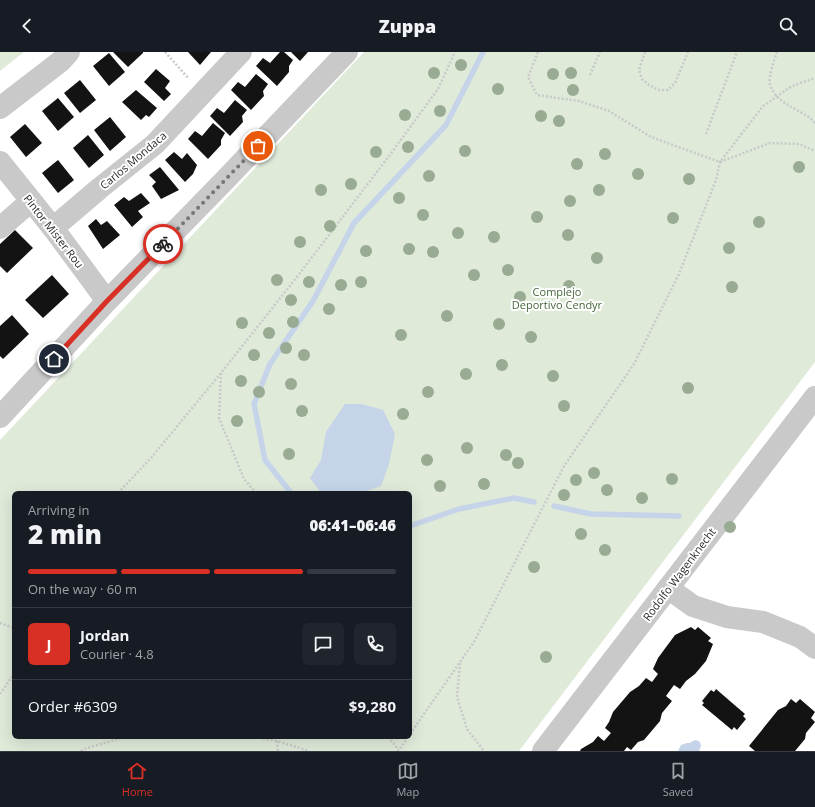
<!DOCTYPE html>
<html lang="en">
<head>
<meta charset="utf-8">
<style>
	:root { --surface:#171b24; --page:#20242c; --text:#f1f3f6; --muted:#9ea1a6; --line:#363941; --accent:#d93025 }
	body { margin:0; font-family:"Open Sans",sans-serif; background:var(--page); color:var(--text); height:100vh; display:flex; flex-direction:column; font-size:15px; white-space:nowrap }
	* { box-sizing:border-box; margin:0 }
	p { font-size:13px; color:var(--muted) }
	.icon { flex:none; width:22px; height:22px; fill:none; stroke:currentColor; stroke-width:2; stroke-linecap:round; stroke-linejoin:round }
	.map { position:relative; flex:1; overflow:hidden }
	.side { position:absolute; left:12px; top:439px; width:400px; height:248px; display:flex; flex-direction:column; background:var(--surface); border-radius:6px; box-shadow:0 4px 16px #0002 }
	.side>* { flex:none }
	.pin { position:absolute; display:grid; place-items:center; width:34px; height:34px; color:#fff; margin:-17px; border:2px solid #fff; border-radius:50%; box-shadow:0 1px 4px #0007 }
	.courier { position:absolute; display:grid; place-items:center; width:40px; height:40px; margin:-20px; border:3px solid #d93025; border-radius:50%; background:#fff; color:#222; box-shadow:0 1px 5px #0007 }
	.headline em { font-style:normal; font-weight:800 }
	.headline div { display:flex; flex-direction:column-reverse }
	.headline { display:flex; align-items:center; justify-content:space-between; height:68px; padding:0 16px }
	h1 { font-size:26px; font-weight:800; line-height:30px }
	.bar { display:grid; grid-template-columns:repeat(4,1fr); gap:6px 4px; align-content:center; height:48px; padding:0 16px }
	.bar i { height:5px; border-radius:3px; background:var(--line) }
	.bar .active { background:var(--accent) }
	.bar p { grid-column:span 4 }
	.line { display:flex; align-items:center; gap:10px; padding:0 16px; border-top:1px solid var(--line) }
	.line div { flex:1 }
	.round { display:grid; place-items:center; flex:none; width:42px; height:42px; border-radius:6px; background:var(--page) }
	header { display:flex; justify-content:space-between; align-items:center; height:52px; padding:0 16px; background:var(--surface); font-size:18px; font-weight:800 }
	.dock { display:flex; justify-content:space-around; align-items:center; height:56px; border-top:1px solid var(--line); background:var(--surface); font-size:11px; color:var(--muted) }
	.dock a { display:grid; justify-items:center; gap:2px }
	.dock .active { color:var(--accent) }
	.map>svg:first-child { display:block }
	.green { fill:#dfead9; fill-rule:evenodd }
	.water { fill:#c5d4e9 }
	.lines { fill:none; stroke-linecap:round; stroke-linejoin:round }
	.stream { stroke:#c5d4e9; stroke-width:5.5 }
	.building { fill:#131313 }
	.path { stroke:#c9c9c9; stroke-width:2.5; stroke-dasharray:2 2; stroke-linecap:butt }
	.minor { stroke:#c9c9c9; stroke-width:22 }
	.tree { fill:#99ab93 }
	.done { stroke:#767676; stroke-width:4; stroke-dasharray:0 7.2 }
	.route { stroke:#d93025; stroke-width:5 }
	.labels { text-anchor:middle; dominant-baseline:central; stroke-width:4; stroke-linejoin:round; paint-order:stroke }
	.street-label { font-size:11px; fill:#2c2c2c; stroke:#fff }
	.park-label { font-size:11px; fill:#46663b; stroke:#fff }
</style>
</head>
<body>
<header><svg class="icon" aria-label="back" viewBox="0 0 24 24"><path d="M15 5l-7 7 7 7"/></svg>Zuppa<svg class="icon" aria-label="search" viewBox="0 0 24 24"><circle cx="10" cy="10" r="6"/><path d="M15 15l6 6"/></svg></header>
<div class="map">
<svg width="815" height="699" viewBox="0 0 815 699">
	<rect width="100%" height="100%" fill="#fff"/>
	<g class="green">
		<path d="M0,0H24L0,19Z"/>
		<path d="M364,0H815V310L519,699H0V388ZM14,441H410V685H14Z"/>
	</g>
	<g class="water">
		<path d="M345,352H362L383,358L395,382L389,412L381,434L361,441H321L310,426L321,408L326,380Z"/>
		<path d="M696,688L700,690L701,694L699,699H678L681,693L687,691H690L693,689Z"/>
	</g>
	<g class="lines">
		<g class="stream">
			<path d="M291,441L265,408L254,352L270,312L313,249L354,171L446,73L483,0"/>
			<path d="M554,454L591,462L679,464"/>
			<path d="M410,474L459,457L514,446L534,450"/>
		</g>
	</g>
	<g class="building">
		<path d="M113,0H143V1L128,15Z"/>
		<path d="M188,0H211L200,13Z"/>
		<path d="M280,0H284L293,8L289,14V20L277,34L256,14L263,6L270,11Z"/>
		<path d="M291,0H308L300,9Z"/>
		<path d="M109,1L125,20L109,34L93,14Z"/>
		<path d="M156,17L170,29L165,36L171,42L164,49L144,30Z"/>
		<path d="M256,22L268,32L263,39L264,44L251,58L231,38L238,30L245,35Z"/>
		<path d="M80,28L96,48L80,61L64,41Z"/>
		<path d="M136,38L157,56L149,65L146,63L141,68L122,50Z"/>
		<path d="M58,46L74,65L58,79L42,59Z"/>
		<path d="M235,48L247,58L242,64L243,70L230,84L210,64L217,56L224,61Z"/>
		<path d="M110,65L126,85L110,99L94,78Z"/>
		<path d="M213,71L225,81L221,88V93L208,107L188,87L195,79L202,84Z"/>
		<path d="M25,72L42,91L26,105L10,85Z"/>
		<path d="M88,83L104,103L89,116L73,96Z"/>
		<path d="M174,100L182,107L187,101L197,113L193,122L185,130L165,108Z"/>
		<path d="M58,108L74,128L58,141L42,121Z"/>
		<path d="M160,115L179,138L161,147L152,134L156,130L149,123Z"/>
		<path d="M141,141L150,151L138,159L143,165L132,175L114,153L124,145L129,149Z"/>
		<path d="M96,167L101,173L107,169L120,183L103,197L88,174Z"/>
		<path d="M15,178L33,196L7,221L0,214V192Z"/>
		<path d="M52,223L69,242L43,266L25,248Z"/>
		<path d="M12,263L29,282L3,307L0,304V274Z"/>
		<path d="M691,575L695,578L698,575L711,586L708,589L713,592L706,609L695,622L686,629L680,637L674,633L666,644L672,649L662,661L660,669L644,688L638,690L631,698L627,695L624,699H580L581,697L593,690L598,684L604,689L611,681L605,676L609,670L613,660L630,640L639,634L646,626L652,630L658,622L653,617L658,606L675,583Z"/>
		<path d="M716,637L745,662L743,664L746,667L737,678L734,675L732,678L702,653L704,651L702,649L711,638L714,640Z"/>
		<path d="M791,647L796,651L800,647L815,660L811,666L815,670L806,681L805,687L795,699H755L749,694L778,658L786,654Z"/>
	</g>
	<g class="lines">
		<g class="path">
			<path d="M165,0L189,27"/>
			<path d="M538,0L528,25L537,43L579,49L609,59L651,85L720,110L770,91L799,92L815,99"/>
			<path d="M645,0L639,18L642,27L649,33L659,38H668L675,31L688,0"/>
			<path d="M777,0C774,8 768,25 770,33C776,50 792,54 805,63C809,65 812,68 815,71"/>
			<path d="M590,23L600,0"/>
			<path d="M706,82L737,0"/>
			<path d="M221,321L219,366L244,427L256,441"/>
			<path d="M118,441L151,406L221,321L300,221L389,104L438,37L455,0"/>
			<path d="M0,571L14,576"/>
			<path d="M460,611L457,645L467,677L484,699"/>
			<path d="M0,642L14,622"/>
			<path d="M410,682L474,590L564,414L634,312L679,222L716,128L720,110L763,54L792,34L815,26"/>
			<path d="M255,685L277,689L309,699"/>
			<path d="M388,685L399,698"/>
			<path d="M277,689L278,699"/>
			<path d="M81,699L84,697L125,685"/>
			<path d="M397,699L399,698L408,685"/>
		</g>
		<g class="minor">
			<path d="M0,56L61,9L69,0"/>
			<path d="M0,110L53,176L107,249"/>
			<path d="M0,176L31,149"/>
			<path d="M53,176L100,136L155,92L241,0"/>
			<path d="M0,365L107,249L225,128L347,0"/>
			<path d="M668,536L693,554L727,565L763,570L800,585L815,596"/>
			<path d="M543,699L815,345"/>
		</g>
	</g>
	<g class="tree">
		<circle cx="461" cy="13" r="6"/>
		<circle cx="434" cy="21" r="6"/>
		<circle cx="571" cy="21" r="6"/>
		<circle cx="553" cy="22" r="6"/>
		<circle cx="498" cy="37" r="6"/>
		<circle cx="573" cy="38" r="6"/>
		<circle cx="440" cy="59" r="6"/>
		<circle cx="405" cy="63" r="6"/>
		<circle cx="541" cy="64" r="6"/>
		<circle cx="559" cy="69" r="6"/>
		<circle cx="408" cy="95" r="6"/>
		<circle cx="465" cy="99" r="6"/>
		<circle cx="376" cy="100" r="6"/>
		<circle cx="605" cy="102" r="6"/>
		<circle cx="577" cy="112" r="6"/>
		<circle cx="799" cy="115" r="6"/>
		<circle cx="638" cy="122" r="6"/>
		<circle cx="429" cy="124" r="6"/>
		<circle cx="689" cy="127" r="6"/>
		<circle cx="351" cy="132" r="6"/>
		<circle cx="321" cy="138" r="6"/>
		<circle cx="599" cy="138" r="6"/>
		<circle cx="399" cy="146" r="6"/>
		<circle cx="570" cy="149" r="6"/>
		<circle cx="423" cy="163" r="6"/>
		<circle cx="537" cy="165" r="6"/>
		<circle cx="673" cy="166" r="6"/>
		<circle cx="759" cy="170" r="6"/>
		<circle cx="330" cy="174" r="6"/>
		<circle cx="458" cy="181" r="6"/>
		<circle cx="568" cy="183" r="6"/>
		<circle cx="494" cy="185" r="6"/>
		<circle cx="300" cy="190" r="6"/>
		<circle cx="729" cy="196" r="6"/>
		<circle cx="409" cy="197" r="6"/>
		<circle cx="366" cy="199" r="6"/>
		<circle cx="433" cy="200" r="6"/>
		<circle cx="597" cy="206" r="6"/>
		<circle cx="508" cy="218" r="6"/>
		<circle cx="474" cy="223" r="6"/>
		<circle cx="277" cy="228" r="6"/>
		<circle cx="309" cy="230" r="6"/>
		<circle cx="361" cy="230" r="6"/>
		<circle cx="341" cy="233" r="6"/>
		<circle cx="569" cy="234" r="6"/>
		<circle cx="732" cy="235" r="6"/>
		<circle cx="520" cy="245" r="6"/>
		<circle cx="291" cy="248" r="6"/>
		<circle cx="329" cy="257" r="6"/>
		<circle cx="447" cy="264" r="6"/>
		<circle cx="293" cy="270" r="6"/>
		<circle cx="242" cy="271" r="6"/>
		<circle cx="499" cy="272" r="6"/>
		<circle cx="269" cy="281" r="6"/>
		<circle cx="401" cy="283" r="6"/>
		<circle cx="531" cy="285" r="6"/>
		<circle cx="286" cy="296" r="6"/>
		<circle cx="254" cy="303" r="6"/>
		<circle cx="304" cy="303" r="6"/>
		<circle cx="502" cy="313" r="6"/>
		<circle cx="466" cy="322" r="6"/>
		<circle cx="553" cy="324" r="6"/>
		<circle cx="241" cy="329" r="6"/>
		<circle cx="291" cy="332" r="6"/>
		<circle cx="688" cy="336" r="6"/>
		<circle cx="259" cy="340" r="6"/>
		<circle cx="428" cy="340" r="6"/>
		<circle cx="564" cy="354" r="6"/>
		<circle cx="302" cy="359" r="6"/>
		<circle cx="403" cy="362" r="6"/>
		<circle cx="237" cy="369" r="6"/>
		<circle cx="467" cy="396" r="6"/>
		<circle cx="289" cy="402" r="6"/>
		<circle cx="506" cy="403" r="6"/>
		<circle cx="427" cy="408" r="6"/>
		<circle cx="518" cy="411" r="6"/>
		<circle cx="594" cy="421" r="6"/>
		<circle cx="672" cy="427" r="6"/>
		<circle cx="576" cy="428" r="6"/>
		<circle cx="484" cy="432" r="6"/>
		<circle cx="440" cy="434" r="6"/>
		<circle cx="607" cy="438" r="6"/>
		<circle cx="564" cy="443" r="6"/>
		<circle cx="642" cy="446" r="6"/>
		<circle cx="730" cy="475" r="6"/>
		<circle cx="581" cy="482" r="6"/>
		<circle cx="605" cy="498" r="6"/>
		<circle cx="534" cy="515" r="6"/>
		<circle cx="546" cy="605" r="6"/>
	</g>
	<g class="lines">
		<path class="done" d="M163,192L258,94"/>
		<path class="route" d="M54,307L107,249L163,192"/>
	</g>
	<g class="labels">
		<g class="street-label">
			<text transform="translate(133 108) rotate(-40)">Carlos Mondaca</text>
			<text transform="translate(54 179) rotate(52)">Pintor Mister Rou</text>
			<text transform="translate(679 522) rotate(-53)">Rodolfo Wagenknecht</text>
		</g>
		<g class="park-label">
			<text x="557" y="239">Complejo<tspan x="557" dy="13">Deportivo Cendyr</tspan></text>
		</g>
	</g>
</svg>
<div class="pin" style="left:258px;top:94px;background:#ea580c"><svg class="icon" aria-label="bag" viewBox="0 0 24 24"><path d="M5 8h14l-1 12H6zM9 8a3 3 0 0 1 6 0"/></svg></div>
<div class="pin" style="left:54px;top:307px;background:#1f2937"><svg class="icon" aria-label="home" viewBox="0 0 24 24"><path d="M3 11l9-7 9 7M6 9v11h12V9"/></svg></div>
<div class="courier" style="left:163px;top:192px"><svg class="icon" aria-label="bike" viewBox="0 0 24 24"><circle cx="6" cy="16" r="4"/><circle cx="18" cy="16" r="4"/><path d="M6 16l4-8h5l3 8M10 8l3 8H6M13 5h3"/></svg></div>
<section class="side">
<div class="headline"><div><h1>2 min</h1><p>Arriving in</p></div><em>06:41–06:46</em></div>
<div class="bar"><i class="active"></i><i class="active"></i><i class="active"></i><i></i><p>On the way · 60 m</p></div>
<div class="line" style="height:72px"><b class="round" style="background:var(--accent);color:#fff">J</b><div><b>Jordan</b><p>Courier · 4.8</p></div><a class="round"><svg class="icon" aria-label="chat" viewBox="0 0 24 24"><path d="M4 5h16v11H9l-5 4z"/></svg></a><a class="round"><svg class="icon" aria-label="phone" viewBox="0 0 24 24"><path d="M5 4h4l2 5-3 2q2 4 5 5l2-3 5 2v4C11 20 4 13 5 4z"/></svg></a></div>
<div class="line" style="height:52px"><div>Order #6309</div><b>$9,280</b></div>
</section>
</div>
<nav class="dock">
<a class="active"><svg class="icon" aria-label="home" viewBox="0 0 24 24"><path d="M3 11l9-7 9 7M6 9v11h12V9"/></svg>Home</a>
<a><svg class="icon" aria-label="map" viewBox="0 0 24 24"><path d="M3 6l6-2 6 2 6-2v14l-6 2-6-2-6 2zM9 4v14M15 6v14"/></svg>Map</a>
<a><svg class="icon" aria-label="saved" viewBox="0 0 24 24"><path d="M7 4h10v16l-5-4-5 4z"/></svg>Saved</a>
</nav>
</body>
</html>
